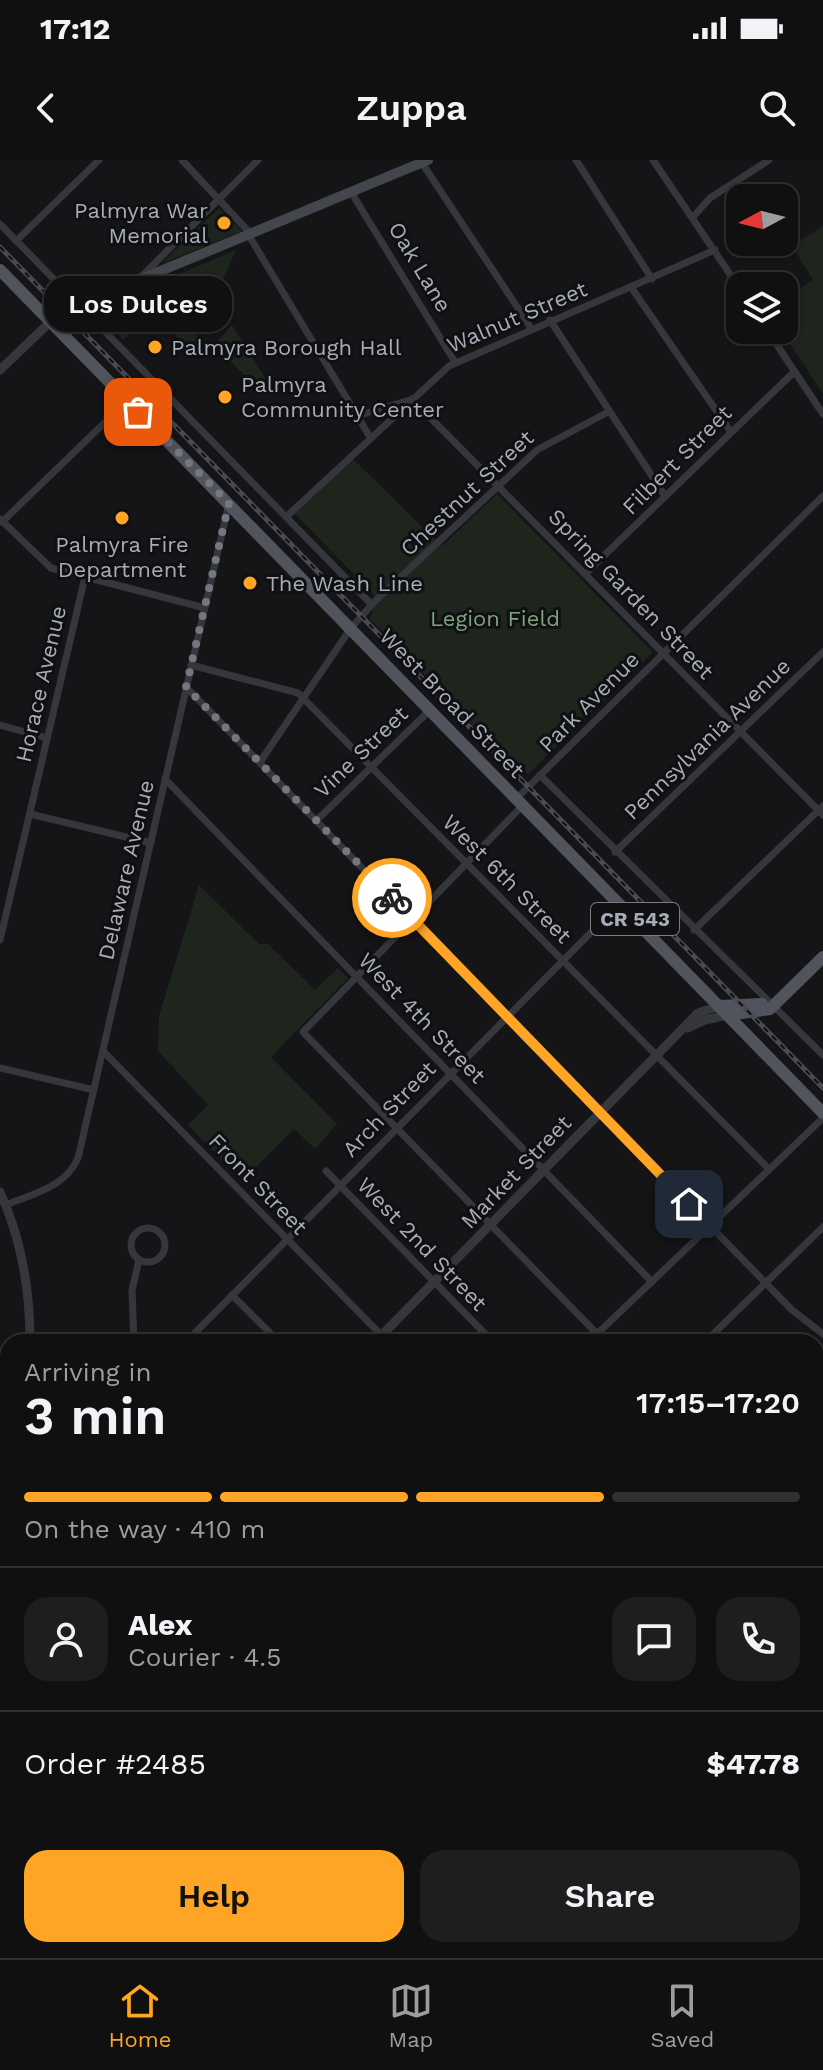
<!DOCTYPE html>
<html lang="en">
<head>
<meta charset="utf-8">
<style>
	:root { --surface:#101011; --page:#1e1e1f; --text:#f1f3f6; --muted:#9c9d9f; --line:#303031; --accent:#ffa525 }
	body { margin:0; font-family:"Work Sans",sans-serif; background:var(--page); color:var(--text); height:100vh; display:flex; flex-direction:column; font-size:30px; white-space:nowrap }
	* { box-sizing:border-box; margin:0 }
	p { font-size:26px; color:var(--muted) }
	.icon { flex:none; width:44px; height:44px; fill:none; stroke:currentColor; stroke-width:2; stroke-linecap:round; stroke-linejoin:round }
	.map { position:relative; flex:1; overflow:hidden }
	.details { position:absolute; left:0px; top:1174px; width:824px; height:624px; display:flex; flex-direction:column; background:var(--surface); border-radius:24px 24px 0 0; box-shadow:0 2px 6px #0004,0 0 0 2px var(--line) }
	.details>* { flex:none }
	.needle { width:52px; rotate:263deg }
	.tools { position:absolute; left:726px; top:24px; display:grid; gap:16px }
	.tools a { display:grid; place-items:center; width:72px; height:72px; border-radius:16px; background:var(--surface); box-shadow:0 2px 6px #0004,0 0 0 2px var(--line); font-size:40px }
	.pin { position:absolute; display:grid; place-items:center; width:68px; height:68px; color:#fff; margin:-34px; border-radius:16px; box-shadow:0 4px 12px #0006 }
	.courier { position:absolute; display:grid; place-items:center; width:80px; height:80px; margin:-40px; border:6px solid #ffa525; border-radius:50%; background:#fff; color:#222; box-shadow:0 2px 10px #0007 }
	.bubble { position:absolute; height:56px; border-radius:24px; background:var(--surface); box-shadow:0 2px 6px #0004,0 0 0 2px var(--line); font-size:26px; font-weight:600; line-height:56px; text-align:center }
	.headline em { font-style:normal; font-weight:600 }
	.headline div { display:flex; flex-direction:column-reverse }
	.headline { display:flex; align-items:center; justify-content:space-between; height:136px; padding:0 24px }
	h1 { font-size:52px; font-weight:600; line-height:60px }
	.bar { display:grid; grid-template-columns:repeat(4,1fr); gap:12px 8px; align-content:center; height:96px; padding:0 24px }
	.bar i { height:10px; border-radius:6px; background:var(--line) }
	.bar .current { background:var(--accent) }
	.bar p { grid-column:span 4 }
	.line { display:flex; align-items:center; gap:20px; padding:0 24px; border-top:2px solid var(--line) }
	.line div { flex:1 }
	.round { display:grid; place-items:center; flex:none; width:84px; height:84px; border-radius:24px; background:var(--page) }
	.button { display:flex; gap:16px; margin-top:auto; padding:16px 24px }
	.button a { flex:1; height:92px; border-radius:24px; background:var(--accent); color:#111; font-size:32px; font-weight:600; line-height:92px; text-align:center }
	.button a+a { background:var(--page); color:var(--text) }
	.status { display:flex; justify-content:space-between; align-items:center; height:56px; padding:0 40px; background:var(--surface); direction:ltr }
	.status svg { height:22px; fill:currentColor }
	header { display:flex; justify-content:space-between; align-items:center; height:104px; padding:0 24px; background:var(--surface); font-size:36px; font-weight:600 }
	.tabs { display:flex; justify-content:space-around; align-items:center; height:112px; border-top:2px solid var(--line); background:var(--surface); font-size:22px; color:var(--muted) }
	.tabs a { display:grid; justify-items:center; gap:4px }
	.tabs .current { color:var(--accent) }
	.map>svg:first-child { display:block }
	.green { fill:#1d251d }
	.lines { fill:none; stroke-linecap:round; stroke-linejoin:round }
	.stream { stroke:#2a353c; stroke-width:2 }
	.minor { stroke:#36373c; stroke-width:7 }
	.tertiary { stroke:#36373c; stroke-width:9 }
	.secondary { stroke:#44464d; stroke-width:10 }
	.primary { stroke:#51545c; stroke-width:12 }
	.trunk { stroke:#595d65; stroke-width:12 }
	.rail-casing { stroke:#494b52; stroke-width:5 }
	.rail { stroke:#101012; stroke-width:2; stroke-dasharray:6; stroke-linecap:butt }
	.done { stroke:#737880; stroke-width:8; stroke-dasharray:0 14.4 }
	.route { stroke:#ffa525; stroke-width:10 }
	.poi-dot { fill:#ffa525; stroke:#101012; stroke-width:3 }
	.labels { text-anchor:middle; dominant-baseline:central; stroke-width:6; stroke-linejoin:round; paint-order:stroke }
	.shield { fill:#101012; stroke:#797e86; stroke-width:2 }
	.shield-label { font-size:20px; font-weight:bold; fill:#a6adb8 }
	.poi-label { font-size:22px; fill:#a6adb8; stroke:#101012; text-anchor:start }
	.street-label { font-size:22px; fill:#a6adb8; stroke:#101012 }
	.park-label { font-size:22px; fill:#7ca57b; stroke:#101012 }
</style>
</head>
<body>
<div class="status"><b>17:12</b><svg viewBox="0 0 49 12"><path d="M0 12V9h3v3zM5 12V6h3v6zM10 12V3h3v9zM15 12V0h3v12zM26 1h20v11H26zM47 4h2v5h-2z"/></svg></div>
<header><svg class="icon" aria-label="back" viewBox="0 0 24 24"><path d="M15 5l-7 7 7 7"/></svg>Zuppa<svg class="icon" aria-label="search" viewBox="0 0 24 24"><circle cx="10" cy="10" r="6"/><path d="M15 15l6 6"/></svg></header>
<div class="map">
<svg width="823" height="1798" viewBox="0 0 823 1798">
	<rect width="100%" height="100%" fill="#151517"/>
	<g class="green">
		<path d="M219,48L242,71L161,104Z"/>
		<path d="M823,66V234L781,170H784V140L813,120L792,86Z"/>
		<path d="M236,90L191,192L135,133Z"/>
		<path d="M129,134L140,148L143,163L123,180L96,149Z"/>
		<path d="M232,165L265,218L256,227L214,185Z"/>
		<path d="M352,298L442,386L497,334L653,492L528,614L512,605L370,459L376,437L295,354Z"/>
		<path d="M199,725L259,784H268L315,830L338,808L348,818L271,897L337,964L315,989L294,969L242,1021L188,965L208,945L158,891L159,856Z"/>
		<path d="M8,1703V1790H350L361,1798H0V1723Z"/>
		<path d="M733,1790H806L823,1794V1798H734Z"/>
	</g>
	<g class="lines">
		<path class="stream" d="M0,1704L1,1700"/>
		<g class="minor">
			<path d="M182,0L250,73"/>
			<path d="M576,0L652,119"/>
			<path d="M653,0L740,129"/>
			<path d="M422,3L531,168"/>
			<path d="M351,32L455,202"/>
			<path d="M693,57L710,38L769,0"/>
			<path d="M0,64L372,445"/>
			<path d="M248,74L370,277"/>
			<path d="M16,81L99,0"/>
			<path d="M139,119L258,0"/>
			<path d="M631,127L731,272"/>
			<path d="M550,160L665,336"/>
			<path d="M767,170L823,254"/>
			<path d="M412,239L823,655"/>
			<path d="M357,256L410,240"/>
			<path d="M286,357L449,206L715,90"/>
			<path d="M0,359L51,408L205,448"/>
			<path d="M2,362L127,241"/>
			<path d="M586,413L794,212"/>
			<path d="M191,505L298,533L769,1009"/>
			<path d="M186,527L792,1150L823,1174"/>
			<path d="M0,565L47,578"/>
			<path d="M260,602L351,468L375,441L537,290L608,252"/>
			<path d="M540,615L823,895"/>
			<path d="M165,619L652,1122"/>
			<path d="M517,638L823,336"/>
			<path d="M523,645L303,872L605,1182"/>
			<path d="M30,654L151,683"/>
			<path d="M317,660L430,550"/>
			<path d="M615,692L823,492"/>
			<path d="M694,770L823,646"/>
			<path d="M0,780L85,417"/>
			<path d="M103,891L388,1182"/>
			<path d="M0,908L94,930"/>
			<path d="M326,1011L493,1182"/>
			<path d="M6,1045C32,1034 66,1027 78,998L229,343"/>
			<circle cx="148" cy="1085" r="17"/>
			<path d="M232,1135L279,1182"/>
			<path d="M597,1174L823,958"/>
			<path d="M134,1182L132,1130L139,1100"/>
			<path d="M186,1182L620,743"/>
			<path d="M705,1182L823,1067"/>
			<path d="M0,1272L8,1273"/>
		</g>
		<g class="tertiary">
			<path d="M0,210L50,162"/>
			<path d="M688,868L705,860L728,855"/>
			<path d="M0,1032C22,1080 30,1129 30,1182"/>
			<path d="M375,1182L698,853L719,846"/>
			<path d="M0,1332L8,1298"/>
			<path d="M0,1392L8,1400"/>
			<path d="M0,1564L8,1556"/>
		</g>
		<path class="secondary" d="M50,162L76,146L428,0"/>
		<g class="primary">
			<path d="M0,110L823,953"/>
			<path d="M719,846L762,844"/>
			<path d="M728,855L770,849L823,797"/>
		</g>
		<g class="trunk">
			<path d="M816,1255L823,1250"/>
			<path d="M816,1268L823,1263"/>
			<path d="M0,1596L8,1593"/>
			<path d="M0,1621L8,1616"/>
		</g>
		<g class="rail-casing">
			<path id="rail" d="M0,87L823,928"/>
		</g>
		<use href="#rail" class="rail"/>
	</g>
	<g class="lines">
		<path class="done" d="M138,252L229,343L186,527L392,738"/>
		<path class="route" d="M392,738L689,1044"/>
	</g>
	<g class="poi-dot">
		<circle cx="224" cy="63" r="8"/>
		<circle cx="155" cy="187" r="8"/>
		<circle cx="225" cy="237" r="8"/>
		<circle cx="122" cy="358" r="8"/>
		<circle cx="250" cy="423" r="8"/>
	</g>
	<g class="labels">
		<rect class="shield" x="591" y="743" width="88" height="32" rx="6"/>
		<g class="shield-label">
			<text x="635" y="759">CR 543</text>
		</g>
		<g class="poi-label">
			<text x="208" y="50" text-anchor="end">Palmyra War<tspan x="208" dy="25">Memorial</tspan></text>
			<text x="171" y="187">Palmyra Borough Hall</text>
			<text x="241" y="224">Palmyra<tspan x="241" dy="25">Community Center</tspan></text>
			<text x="122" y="384" text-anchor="middle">Palmyra Fire<tspan x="122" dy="25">Department</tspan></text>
			<text x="266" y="423">The Wash Line</text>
		</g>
		<g class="street-label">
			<text transform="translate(420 107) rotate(59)">Oak Lane</text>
			<text transform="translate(517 157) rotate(-23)">Walnut Street</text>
			<text transform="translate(677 300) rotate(-45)">Filbert Street</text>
			<text transform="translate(467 333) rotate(-43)">Chestnut Street</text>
			<text transform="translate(631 434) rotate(46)">Spring Garden Street</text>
			<text transform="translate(41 524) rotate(-77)">Horace Avenue</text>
			<text transform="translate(589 542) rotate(-45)">Park Avenue</text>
			<text transform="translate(452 543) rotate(46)">West Broad Street</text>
			<text transform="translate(707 579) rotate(-44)">Pennsylvania Avenue</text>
			<text transform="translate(361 592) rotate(-44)">Vine Street</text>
			<text transform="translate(126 710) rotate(-77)">Delaware Avenue</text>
			<text transform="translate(507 719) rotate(45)">West 6th Street</text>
			<text transform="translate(422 858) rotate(46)">West 4th Street</text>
			<text transform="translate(389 949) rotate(-46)">Arch Street</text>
			<text transform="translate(516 1012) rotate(-46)">Market Street</text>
			<text transform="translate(258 1024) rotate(46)">Front Street</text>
			<text transform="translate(422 1084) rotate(46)">West 2nd Street</text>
		</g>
		<g class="park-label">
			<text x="495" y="458">Legion Field</text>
		</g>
	</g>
</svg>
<div class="tools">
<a><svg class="needle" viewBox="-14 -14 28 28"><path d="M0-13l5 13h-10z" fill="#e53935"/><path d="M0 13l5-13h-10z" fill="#9c9d9f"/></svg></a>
<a><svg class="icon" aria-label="layers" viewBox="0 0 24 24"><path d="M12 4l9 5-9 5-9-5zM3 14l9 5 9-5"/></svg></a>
</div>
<div class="pin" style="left:138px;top:252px;background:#ea580c"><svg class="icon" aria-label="bag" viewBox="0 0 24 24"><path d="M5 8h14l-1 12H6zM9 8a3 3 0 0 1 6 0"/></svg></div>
<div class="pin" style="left:689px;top:1044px;background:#1f2937"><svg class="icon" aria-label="home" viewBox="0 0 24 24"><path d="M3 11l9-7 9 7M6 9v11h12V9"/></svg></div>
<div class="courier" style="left:392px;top:738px"><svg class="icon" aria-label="bike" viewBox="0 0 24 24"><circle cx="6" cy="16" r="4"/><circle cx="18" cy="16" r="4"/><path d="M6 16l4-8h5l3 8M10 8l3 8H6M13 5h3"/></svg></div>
<div class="bubble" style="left:44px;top:116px;width:188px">Los Dulces</div>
<section class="details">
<div class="headline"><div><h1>3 min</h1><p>Arriving in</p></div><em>17:15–17:20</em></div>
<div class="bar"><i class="current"></i><i class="current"></i><i class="current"></i><i></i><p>On the way · 410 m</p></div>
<div class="line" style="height:144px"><a class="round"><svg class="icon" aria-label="person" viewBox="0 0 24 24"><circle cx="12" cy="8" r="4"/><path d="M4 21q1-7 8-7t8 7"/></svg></a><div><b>Alex</b><p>Courier · 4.5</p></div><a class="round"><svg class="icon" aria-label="chat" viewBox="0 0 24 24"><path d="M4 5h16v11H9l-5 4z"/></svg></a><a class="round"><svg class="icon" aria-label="phone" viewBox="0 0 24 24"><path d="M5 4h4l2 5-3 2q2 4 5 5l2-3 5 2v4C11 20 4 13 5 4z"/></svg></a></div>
<div class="line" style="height:104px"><div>Order #2485</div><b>$47.78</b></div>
<div class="button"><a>Help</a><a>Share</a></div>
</section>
</div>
<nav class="tabs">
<a class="current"><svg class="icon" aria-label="home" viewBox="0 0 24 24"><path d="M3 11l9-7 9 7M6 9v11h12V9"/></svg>Home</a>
<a><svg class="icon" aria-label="map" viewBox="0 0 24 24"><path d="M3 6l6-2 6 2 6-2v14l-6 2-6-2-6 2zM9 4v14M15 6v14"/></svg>Map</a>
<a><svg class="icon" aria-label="saved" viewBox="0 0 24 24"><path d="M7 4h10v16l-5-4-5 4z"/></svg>Saved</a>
</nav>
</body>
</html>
